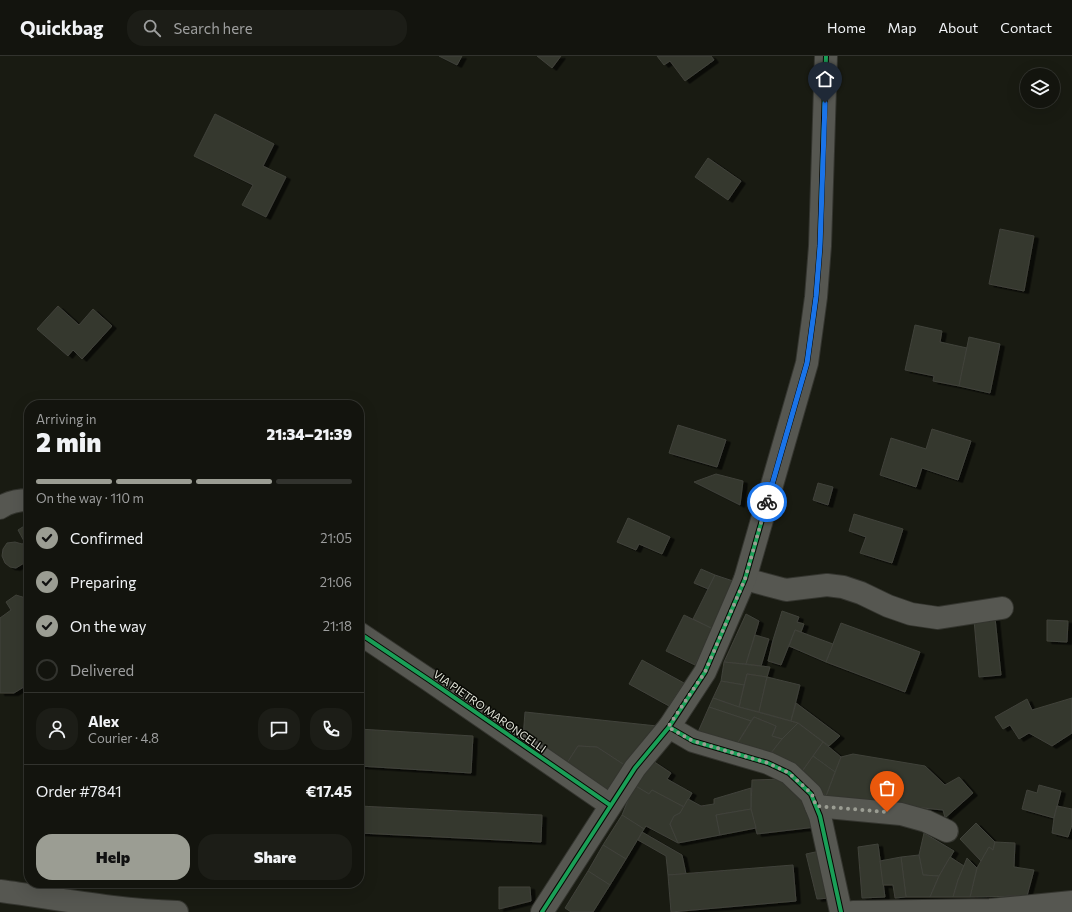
<!DOCTYPE html>
<html lang="en">
<head>
<meta charset="utf-8">
<style>
	:root { --surface:#13140e; --page:#1c1d17; --text:#f1f3f6; --muted:#9d9e9e; --line:#32332e; --accent:#9b9d93 }
	body { margin:0; font-family:Commissioner,sans-serif; background:var(--page); color:var(--text); height:100vh; display:flex; flex-direction:column; font-size:15px; white-space:nowrap }
	* { box-sizing:border-box; margin:0 }
	p { font-size:13px; color:var(--muted) }
	.icon { flex:none; width:22px; height:22px; fill:none; stroke:currentColor; stroke-width:2; stroke-linecap:round; stroke-linejoin:round }
	.map { position:relative; flex:1; overflow:hidden }
	.sheet { position:absolute; left:24px; top:344px; width:340px; height:488px; display:flex; flex-direction:column; background:var(--surface); border-radius:16px; box-shadow:0 4px 16px #0002,0 0 0 1px var(--line) }
	.sheet>* { flex:none }
	.tools { position:absolute; left:1020px; top:12px; display:grid; gap:8px }
	.tools a { display:grid; place-items:center; width:40px; height:40px; border-radius:50%; background:var(--surface); box-shadow:0 4px 16px #0002,0 0 0 1px var(--line); font-size:20px }
	.pin { position:absolute; display:grid; place-items:center; width:34px; height:34px; color:#fff; margin:-41px -17px; border-radius:50% 50% 50% 0; rotate:-45deg; box-shadow:0 0 4px #0007 }
	.pin .icon { rotate:45deg }
	.courier { position:absolute; display:grid; place-items:center; width:40px; height:40px; margin:-20px; border:3px solid #1a73e8; border-radius:50%; background:#fff; color:#222; box-shadow:0 1px 5px #0007 }
	.summary em { font-style:normal; font-weight:800 }
	.summary div { display:flex; flex-direction:column-reverse }
	.summary { display:flex; align-items:center; justify-content:space-between; height:68px; padding:0 12px }
	h1 { font-size:26px; font-weight:800; line-height:30px }
	.bar { display:grid; grid-template-columns:repeat(4,1fr); gap:6px 4px; align-content:center; height:48px; padding:0 12px }
	.bar i { height:5px; border-radius:3px; background:var(--line) }
	.bar .current { background:var(--accent) }
	.bar p { grid-column:span 4 }
	.line { display:flex; align-items:center; gap:10px; padding:0 12px; border-top:1px solid var(--line) }
	.line div { flex:1 }
	.round { display:grid; place-items:center; flex:none; width:42px; height:42px; border-radius:16px; background:var(--page) }
	ol { padding:0 12px; list-style:none }
	li { display:flex; align-items:center; gap:12px; height:44px }
	li p { margin-inline-start:auto }
	li .icon { padding:4px; border-radius:50%; background:var(--accent); color:#111; stroke-width:4 }
	li:last-child { color:var(--muted) }
	li i { width:22px; height:22px; border:2px solid var(--line); border-radius:50% }
	.action { display:flex; gap:8px; margin-top:auto; padding:8px 12px }
	.action a { flex:1; height:46px; border-radius:16px; background:var(--accent); color:#111; font-size:16px; font-weight:800; line-height:46px; text-align:center }
	.action a+a { background:var(--page); color:var(--text) }
	header { display:flex; align-items:center; gap:24px; box-sizing:border-box; height:56px; padding:0 20px; background:var(--surface); border-bottom:1px solid var(--line) }
	header strong { font-size:19px }
	nav { display:flex; gap:22px; margin-inline-start:auto; font-size:14px }
	.search { width:280px; height:36px; background:var(--page); display:flex; align-items:center; gap:10px; box-sizing:border-box; padding:0 14px; border-radius:16px; color:var(--muted); font-size:15px }
	.map>svg:first-child { display:block }
	.building { fill:#36372f; stroke:#40423a; filter:url(#shadow) }
	.lines { fill:none; stroke-linecap:round; stroke-linejoin:round }
	.street-casing { stroke:#34352f; stroke-width:24 }
	.secondary-casing { stroke:#34352f; stroke-width:24 }
	.street { stroke:#565751; stroke-width:22 }
	.secondary { stroke:#565751; stroke-width:22 }
	.cycleway-casing { stroke:#070803; stroke-width:6 }
	.cycleway { stroke:#1a9f57; stroke-width:4 }
	.done { stroke:#9b9d93; stroke-width:4; stroke-dasharray:0 7.2 }
	.route { stroke:#1a73e8; stroke-width:5 }
	.labels { text-anchor:middle; dominant-baseline:central; stroke-width:3; stroke-linejoin:round; paint-order:stroke }
	.street-label { font-size:11px; fill:#e1e3d8; stroke:#070803 }
</style>
</head>
<body>
<header>
<strong>Quickbag</strong>
<div class="search"><svg class="icon" aria-label="search" viewBox="0 0 24 24"><circle cx="10" cy="10" r="6"/><path d="M15 15l6 6"/></svg>Search here</div>
<nav><a>Home</a><a>Map</a><a>About</a><a>Contact</a></nav>
</header>
<div class="map">
<svg width="1072" height="856" viewBox="0 0 1072 856">
	<defs>
		<filter id="shadow"><feDropShadow dx="4.5" dy="2.5" stdDeviation="0" flood-color="#0009"/></filter>
	</defs>
	<rect width="100%" height="100%" fill="#191b12"/>
	<g class="building">
		<path d="M439,0H462L457,9Z"/>
		<path d="M537,0H561L552,12Z"/>
		<path d="M657,0H711L714,4L685,25L670,5L664,9Z"/>
		<path d="M215,58L274,88L263,110L286,121L266,161L242,149L253,129L194,100Z"/>
		<path d="M708,102L741,125L728,144L695,121Z"/>
		<path d="M1000,173L1034,180L1024,235L989,228Z"/>
		<path d="M58,250L79,269L93,253L112,270L82,303L73,294L68,300L37,273Z"/>
		<path d="M915,269L942,275L940,286L967,292L959,330L933,325L934,320L905,314Z"/>
		<path d="M969,281L1000,288L990,337L959,330Z"/>
		<path d="M678,369L726,384L717,411L669,397Z"/>
		<path d="M932,373L971,385L958,424L922,412L916,431L880,419L891,382L926,393Z"/>
		<path d="M716,418L743,425L740,449L694,426Z"/>
		<path d="M818,427L833,431L828,449L813,444Z"/>
		<path d="M854,458L903,473L892,507L860,497L866,481L849,475Z"/>
		<path d="M628,462L670,481L662,498L639,488L636,494L617,486Z"/>
		<path d="M29,467V504L16,512L10,511L5,507L2,500L3,493L7,487L15,486L22,488L25,487L18,474Z"/>
		<path d="M701,513L715,519L708,533L694,527Z"/>
		<path d="M715,519L733,525L713,573L693,563Z"/>
		<path d="M16,539L29,543V620L23,624L27,629L14,637H0V562L11,554L6,546Z"/>
		<path d="M782,555L799,561L797,566L804,568L801,576L795,574L781,609L768,605L773,584Z"/>
		<path d="M746,558L759,565L746,608L724,606Z"/>
		<path d="M684,559L713,573L695,609L666,595Z"/>
		<path d="M995,562L1001,619L979,621L974,564Z"/>
		<path d="M1047,564L1068,565L1067,586L1047,585Z"/>
		<path d="M841,567L920,596L905,636L826,606Z"/>
		<path d="M795,574L833,588L826,606L789,590Z"/>
		<path d="M755,579L769,583L761,610L746,608Z"/>
		<path d="M642,604L684,627L669,650L629,628Z"/>
		<path d="M724,606L770,611L767,621L747,618L744,629L721,625Z"/>
		<path d="M747,618L767,621L759,656L739,651Z"/>
		<path d="M767,621L800,629L791,665L759,656Z"/>
		<path d="M721,625L744,629L739,651L713,642Z"/>
		<path d="M713,642L739,651L798,667L782,683L772,680L776,670L754,661L751,665L709,651Z"/>
		<path d="M1072,642V677L1052,690L1029,677L1019,683L1010,669L1003,673L995,661L1027,643L1032,654Z"/>
		<path d="M796,647L840,680L829,690L798,667L791,665Z"/>
		<path d="M709,651L751,665L737,688L698,676Z"/>
		<path d="M525,656L657,670L626,710L597,691L578,690L565,710L523,682Z"/>
		<path d="M754,661L776,670L772,680L782,683L771,697L737,688Z"/>
		<path d="M798,667L823,686L801,717L771,697L782,683Z"/>
		<path d="M359,673L473,680L471,717L359,710Z"/>
		<path d="M823,686L841,701L835,716L813,700Z"/>
		<path d="M578,690L597,691L626,710L605,736L565,710Z"/>
		<path d="M853,698L925,710L945,729L959,721L973,737L945,762L943,754L841,744L826,740L841,701Z"/>
		<path d="M813,700L835,716L826,740L801,717Z"/>
		<path d="M653,705L671,717L667,723L692,737L684,751L652,734L649,738L634,729Z"/>
		<path d="M784,723L803,741L816,771L757,778L751,753L752,724Z"/>
		<path d="M634,729L649,738L652,734L684,751L680,757L674,760L670,768L678,787L646,770L644,773L622,759Z"/>
		<path d="M1039,729L1061,735L1054,762L1022,753L1027,734L1037,737Z"/>
		<path d="M751,732V753L716,759L720,779L678,787L670,768L674,760L680,757L688,743L701,750L714,748V743Z"/>
		<path d="M359,750L542,759L541,786L359,777Z"/>
		<path d="M1057,750L1072,753V769L1068,781L1052,777L1054,762Z"/>
		<path d="M751,753L756,772L720,779L716,759Z"/>
		<path d="M622,759L644,773L626,803L603,789Z"/>
		<path d="M976,767L995,786L993,794L989,791L981,805L960,783Z"/>
		<path d="M642,776L682,799L686,818L668,819L666,800L638,784Z"/>
		<path d="M924,777L954,795L939,820L923,819L919,799Z"/>
		<path d="M995,786L1015,787L1014,811L1034,814L1027,840L970,841L977,812L989,791L993,794Z"/>
		<path d="M878,788L885,841L862,842L858,791Z"/>
		<path d="M603,789L626,803L610,829L588,815Z"/>
		<path d="M820,795L831,842L817,843L806,798Z"/>
		<path d="M919,799L923,819L939,820L930,841H906L901,801Z"/>
		<path d="M901,801L906,841L895,842L893,829H883L880,805Z"/>
		<path d="M950,801L964,810L958,824L953,841H930L939,820Z"/>
		<path d="M967,802L977,812L970,841H953L958,824Z"/>
		<path d="M793,809L796,845L671,856L668,819Z"/>
		<path d="M588,815L610,829L593,856H571L565,852Z"/>
		<path d="M499,831H530L531,845L499,853Z"/>
	</g>
	<g class="lines">
		<g class="street-casing">
			<g id="street">
				<path d="M0,452C8,446 19,444 29,444"/>
				<path d="M745,523L786,534L827,529L843,531L861,537L888,550L911,558L938,562L1002,552"/>
				<path d="M359,577L429,624L610,749"/>
				<path d="M669,671L693,685L768,707L789,717L811,738L820,760L841,856"/>
				<path d="M816,750L901,758L926,765L947,775"/>
				<path d="M542,856L635,712L669,671L705,616L745,523L807,307L816,241L820,190L826,0"/>
			</g>
		</g>
		<g class="secondary-casing">
			<g id="secondary">
				<path d="M0,835C59,843 117,854 177,856"/>
				<path d="M853,856L990,854L1072,846"/>
			</g>
		</g>
		<use href="#street" class="street"/>
		<use href="#secondary" class="secondary"/>
		<g class="cycleway-casing">
			<g id="cycleway">
				<path d="M359,577L429,624L610,749"/>
				<path d="M669,671L693,685L768,707L789,717L811,738L820,760L841,856"/>
				<path d="M542,856L635,712L669,671L705,616L745,523L807,307L816,241L820,190L826,0"/>
			</g>
		</g>
		<use href="#cycleway" class="cycleway"/>
	</g>
	<g class="lines">
		<path class="done" d="M767,446L745,523L705,616L668,671L693,685L768,707L789,717L812,738L816,750L887,756"/>
		<path class="route" d="M767,446L807,307L816,241L820,190L825,47"/>
	</g>
	<g class="labels">
		<g class="street-label">
			<text transform="translate(490 655) rotate(35)">VIA PIETRO MARONCELLI</text>
		</g>
	</g>
</svg>
<div class="tools">
<a><svg class="icon" aria-label="layers" viewBox="0 0 24 24"><path d="M12 4l9 5-9 5-9-5zM3 14l9 5 9-5"/></svg></a>
</div>
<div class="pin" style="left:887px;top:756px;background:#ea580c"><svg class="icon" aria-label="bag" viewBox="0 0 24 24"><path d="M5 8h14l-1 12H6zM9 8a3 3 0 0 1 6 0"/></svg></div>
<div class="pin" style="left:825px;top:47px;background:#1f2937"><svg class="icon" aria-label="home" viewBox="0 0 24 24"><path d="M3 11l9-7 9 7M6 9v11h12V9"/></svg></div>
<div class="courier" style="left:767px;top:446px"><svg class="icon" aria-label="bike" viewBox="0 0 24 24"><circle cx="6" cy="16" r="4"/><circle cx="18" cy="16" r="4"/><path d="M6 16l4-8h5l3 8M10 8l3 8H6M13 5h3"/></svg></div>
<section class="sheet">
<div class="summary"><div><h1>2 min</h1><p>Arriving in</p></div><em>21:34–21:39</em></div>
<div class="bar"><i class="current"></i><i class="current"></i><i class="current"></i><i></i><p>On the way · 110 m</p></div>
<ol>
<li><svg class="icon" aria-label="check" viewBox="0 0 24 24"><path d="M5 12l5 5 9-10"/></svg>Confirmed<p>21:05</p></li>
<li><svg class="icon" aria-label="check" viewBox="0 0 24 24"><path d="M5 12l5 5 9-10"/></svg>Preparing<p>21:06</p></li>
<li><svg class="icon" aria-label="check" viewBox="0 0 24 24"><path d="M5 12l5 5 9-10"/></svg>On the way<p>21:18</p></li>
<li><i></i>Delivered</li>
</ol>
<div class="line" style="height:72px"><a class="round"><svg class="icon" aria-label="person" viewBox="0 0 24 24"><circle cx="12" cy="8" r="4"/><path d="M4 21q1-7 8-7t8 7"/></svg></a><div><b>Alex</b><p>Courier · 4.8</p></div><a class="round"><svg class="icon" aria-label="chat" viewBox="0 0 24 24"><path d="M4 5h16v11H9l-5 4z"/></svg></a><a class="round"><svg class="icon" aria-label="phone" viewBox="0 0 24 24"><path d="M5 4h4l2 5-3 2q2 4 5 5l2-3 5 2v4C11 20 4 13 5 4z"/></svg></a></div>
<div class="line" style="height:52px"><div>Order #7841</div><b>€17.45</b></div>
<div class="action"><a>Help</a><a>Share</a></div>
</section>
</div>
</body>
</html>
